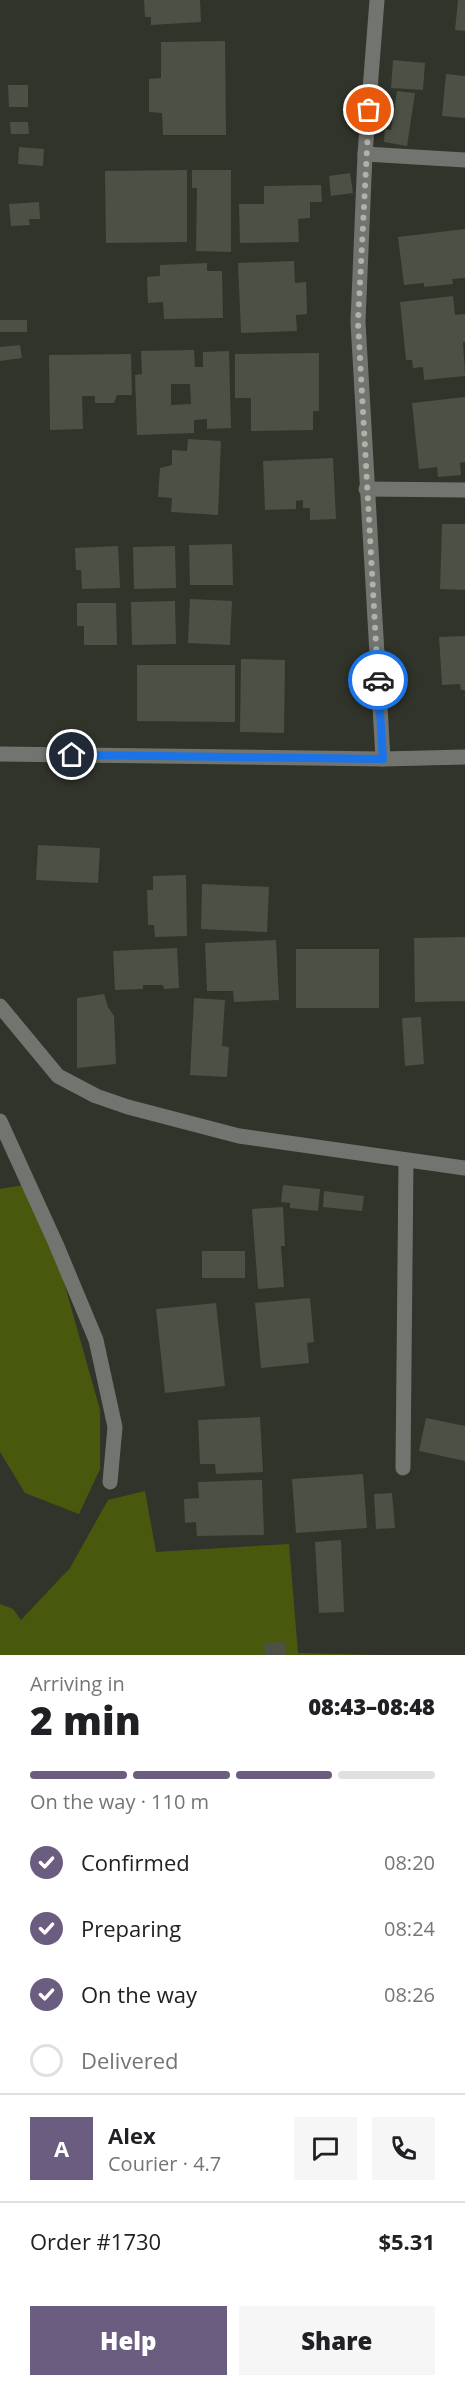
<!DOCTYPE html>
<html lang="en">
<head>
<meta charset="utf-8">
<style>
	:root { --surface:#fff; --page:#f6f6f6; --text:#202124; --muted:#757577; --line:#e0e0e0; --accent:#6a5d80 }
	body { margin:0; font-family:"Open Sans",sans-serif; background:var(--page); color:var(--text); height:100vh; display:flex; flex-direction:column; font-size:22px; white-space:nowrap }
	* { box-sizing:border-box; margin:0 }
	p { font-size:20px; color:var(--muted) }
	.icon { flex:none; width:33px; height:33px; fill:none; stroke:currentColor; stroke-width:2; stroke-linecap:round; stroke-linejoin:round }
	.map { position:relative; height:1655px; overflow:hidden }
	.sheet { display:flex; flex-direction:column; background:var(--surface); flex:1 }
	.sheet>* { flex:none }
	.pin { position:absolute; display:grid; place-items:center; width:51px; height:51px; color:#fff; margin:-26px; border:3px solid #fff; border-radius:50%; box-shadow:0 2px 6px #0007 }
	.courier { position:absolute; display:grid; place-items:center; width:60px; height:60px; margin:-30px; border:4px solid #1a73e8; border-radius:50%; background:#fff; color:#222; box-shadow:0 2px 8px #0007 }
	.headline em { font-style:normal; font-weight:800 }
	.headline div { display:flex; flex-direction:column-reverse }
	.headline { display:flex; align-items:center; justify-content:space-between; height:102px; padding:0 30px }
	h1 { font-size:39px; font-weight:800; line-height:45px }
	.bar { display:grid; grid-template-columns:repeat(4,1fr); gap:9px 6px; align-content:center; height:72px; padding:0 30px }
	.bar i { height:8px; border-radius:4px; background:var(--line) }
	.bar .active { background:var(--accent) }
	.bar p { grid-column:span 4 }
	.line { display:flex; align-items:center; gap:15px; padding:0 30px; border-top:2px solid var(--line) }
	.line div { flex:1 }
	.round { display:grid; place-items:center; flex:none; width:63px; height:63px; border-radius:0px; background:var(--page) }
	ol { padding:0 30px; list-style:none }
	li { display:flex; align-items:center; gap:18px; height:66px }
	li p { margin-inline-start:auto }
	li .icon { padding:6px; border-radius:50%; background:var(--accent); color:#fff; stroke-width:4 }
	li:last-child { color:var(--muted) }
	li i { width:33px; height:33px; border:3px solid var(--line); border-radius:50% }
	.cta { display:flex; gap:12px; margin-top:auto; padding:12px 30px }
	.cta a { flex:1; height:69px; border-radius:0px; background:var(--accent); color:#fff; font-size:24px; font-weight:800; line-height:69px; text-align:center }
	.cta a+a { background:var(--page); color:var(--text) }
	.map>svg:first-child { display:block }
	.green { fill:#48590e }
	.building { fill:#4c5045; fill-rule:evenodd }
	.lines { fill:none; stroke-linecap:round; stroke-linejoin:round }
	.minor { stroke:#72746f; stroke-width:15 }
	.done { stroke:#b0b2aa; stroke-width:6; stroke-dasharray:0 10.8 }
	.route { stroke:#1a73e8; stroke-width:8 }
</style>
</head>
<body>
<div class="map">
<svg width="465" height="1655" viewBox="0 0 465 1655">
	<rect width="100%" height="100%" fill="#31342a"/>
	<g class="green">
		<path d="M36,1183L100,1410V1469L79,1514L25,1493L0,1452V1189Z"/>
		<path d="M145,1491L156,1552L289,1544L298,1653L380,1655H0V1604L13,1609L21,1620L70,1568L108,1500Z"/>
	</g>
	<g class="building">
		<path d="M144,0H200L201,22L151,25V17H145Z"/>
		<path d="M458,0H465V31L455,30Z"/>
		<path d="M225,41L226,135H163L162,113L149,112V79L161,78V42Z"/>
		<path d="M393,60L425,63L423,90L391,88Z"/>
		<path d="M446,74L465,76V118L442,116Z"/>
		<path d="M8,85H28V107H9Z"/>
		<path d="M397,91L415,93L407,146L384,142L385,129L391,130Z"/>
		<path d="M10,122H28L29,134H11Z"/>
		<path d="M19,147L44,149L43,166L18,164Z"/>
		<path d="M187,170V242L106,243L105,171Z"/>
		<path d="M192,170H231V252L196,251L197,188H192Z"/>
		<path d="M350,173L353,193L331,196L329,176Z"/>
		<path d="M321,185L322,202H310V218L298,219L299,242L240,243L239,204H264V186Z"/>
		<path d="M39,202L40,219H29L30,225L11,226L9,204Z"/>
		<path d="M465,229V278L452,279L453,284L424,287V283L404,285L398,237Z"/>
		<path d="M294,261L295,283L306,282L307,314L296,315L297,331L241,333L238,263Z"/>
		<path d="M207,263V271H222L223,318L164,319L163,302L148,303L147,277L160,276V265Z"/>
		<path d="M453,296L455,315L465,314V342H463L465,376L424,380L423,367L413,368L412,360H406L400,302Z"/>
		<rect x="0" y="320" width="27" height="12"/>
		<path d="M20,345L22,358L0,361V347Z"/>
		<path d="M194,350L195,367H203V352L229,351L231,428L207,429V419L194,420V433L137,435L135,375L142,374L141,351ZM171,384H190L191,404L171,405Z"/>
		<path d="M319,353V411H313V430L251,431V398H235V354Z"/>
		<path d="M131,354L132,395H117L114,403H95V396H82L83,429L50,430L49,355Z"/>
		<path d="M465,397V462L460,463L461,475L438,477L437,467L419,469L412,403Z"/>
		<path d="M188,439L221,441L218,515L171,512L172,498L158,497L160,468L172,465V450L187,451Z"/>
		<path d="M333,458L336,519L310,520V508H303V500L296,501V509L265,510L263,461Z"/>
		<path d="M442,524H465V590L440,589Z"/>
		<path d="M232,544L233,585H190L189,545Z"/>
		<path d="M118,546L120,588L82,589L81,570H76L75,548Z"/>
		<path d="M175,546L176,588L134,589L133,547Z"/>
		<path d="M190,599L232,601L230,645L188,643Z"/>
		<path d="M175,601L176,644L132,645L131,602Z"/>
		<path d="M77,603H116L117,645H84V626H77Z"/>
		<path d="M465,636V690H461L460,684L442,685L439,637Z"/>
		<path d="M241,659L285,660L284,733L240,732Z"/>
		<path d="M137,665H235V722L137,721Z"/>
		<path d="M38,845L100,848L98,883L36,880Z"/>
		<path d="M186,875L187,936L155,937L154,925H148L147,890H153V876Z"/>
		<path d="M202,884L269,887L267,932L201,929Z"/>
		<path d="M465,937V1001L415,1002L414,938Z"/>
		<path d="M276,940L279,1000L234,1002L233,991H207L205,943Z"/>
		<path d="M177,948L179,988L164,989L163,985H143V989L115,990L113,951Z"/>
		<rect x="296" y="949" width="83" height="59"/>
		<path d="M104,994L108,1007L114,1016L116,1064L77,1068V998Z"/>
		<path d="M194,998L225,1000L222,1046L229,1047L227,1077L190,1075Z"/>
		<path d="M421,1017L424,1064L405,1066L402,1018Z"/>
		<path d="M283,1185L320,1189L318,1211L290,1208V1203L281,1202Z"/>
		<path d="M324,1191L364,1196L362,1211L323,1207Z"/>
		<path d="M283,1207L285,1246H281L284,1287L258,1289L252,1209Z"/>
		<rect x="202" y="1251" width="43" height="27"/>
		<path d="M310,1298L314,1342L307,1343L309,1363L261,1368L255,1303Z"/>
		<path d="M216,1303L225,1386L165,1393L156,1309Z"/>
		<path d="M260,1417L263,1472L216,1474L215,1464H200L198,1420Z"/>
		<path d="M426,1418L465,1426V1461L419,1451Z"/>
		<path d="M363,1474L367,1528L296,1533L292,1479Z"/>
		<path d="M255,1480H262L264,1535L197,1536L196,1522L185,1523L184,1499L199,1498L198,1482Z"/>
		<path d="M392,1493L395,1528L376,1529L374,1494Z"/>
		<path d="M341,1540L344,1612L319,1613L315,1542Z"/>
		<path d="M285,1642V1655H265L264,1643Z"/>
	</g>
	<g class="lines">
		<g class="minor">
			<path d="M377,0L365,154L358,322L383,759"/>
			<path d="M365,154L465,160"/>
			<path d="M366,489L465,490"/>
			<path d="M0,754L383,759L465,757"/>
			<path d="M0,1006L58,1076L96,1096L128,1107L239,1136L465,1168"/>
			<path d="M0,1121L56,1244L96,1340L115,1427L110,1482"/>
			<path d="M403,1468L406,1161"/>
		</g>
	</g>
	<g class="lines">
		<path class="done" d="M369,110L358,322L378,680"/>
		<path class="route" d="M72,755L383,759L378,680"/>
	</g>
</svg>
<div class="pin" style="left:369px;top:110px;background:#ea580c"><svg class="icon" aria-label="bag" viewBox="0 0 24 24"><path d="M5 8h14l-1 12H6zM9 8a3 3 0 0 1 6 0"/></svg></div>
<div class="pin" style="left:72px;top:755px;background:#1f2937"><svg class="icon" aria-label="home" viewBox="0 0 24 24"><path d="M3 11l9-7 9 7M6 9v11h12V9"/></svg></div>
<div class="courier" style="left:378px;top:680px"><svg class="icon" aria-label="car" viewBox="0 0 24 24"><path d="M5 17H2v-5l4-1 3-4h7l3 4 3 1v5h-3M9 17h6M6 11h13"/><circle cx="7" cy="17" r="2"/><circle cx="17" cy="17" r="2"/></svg></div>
</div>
<section class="sheet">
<div class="headline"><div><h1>2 min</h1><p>Arriving in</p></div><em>08:43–08:48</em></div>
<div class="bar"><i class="active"></i><i class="active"></i><i class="active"></i><i></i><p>On the way · 110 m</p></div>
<ol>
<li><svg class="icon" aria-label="check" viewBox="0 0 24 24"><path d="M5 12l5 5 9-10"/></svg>Confirmed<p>08:20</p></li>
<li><svg class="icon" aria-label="check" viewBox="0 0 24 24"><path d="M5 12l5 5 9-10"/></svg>Preparing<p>08:24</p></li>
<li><svg class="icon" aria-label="check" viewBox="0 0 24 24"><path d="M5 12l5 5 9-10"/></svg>On the way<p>08:26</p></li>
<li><i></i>Delivered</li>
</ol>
<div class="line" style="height:108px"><b class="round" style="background:var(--accent);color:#fff">A</b><div><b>Alex</b><p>Courier · 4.7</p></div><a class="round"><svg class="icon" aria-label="chat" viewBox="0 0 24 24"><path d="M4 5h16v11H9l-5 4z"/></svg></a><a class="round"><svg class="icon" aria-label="phone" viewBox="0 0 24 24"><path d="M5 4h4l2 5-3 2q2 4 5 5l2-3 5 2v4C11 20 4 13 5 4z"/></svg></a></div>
<div class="line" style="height:78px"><div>Order #1730</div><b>$5.31</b></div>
<div class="cta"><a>Help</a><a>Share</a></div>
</section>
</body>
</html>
